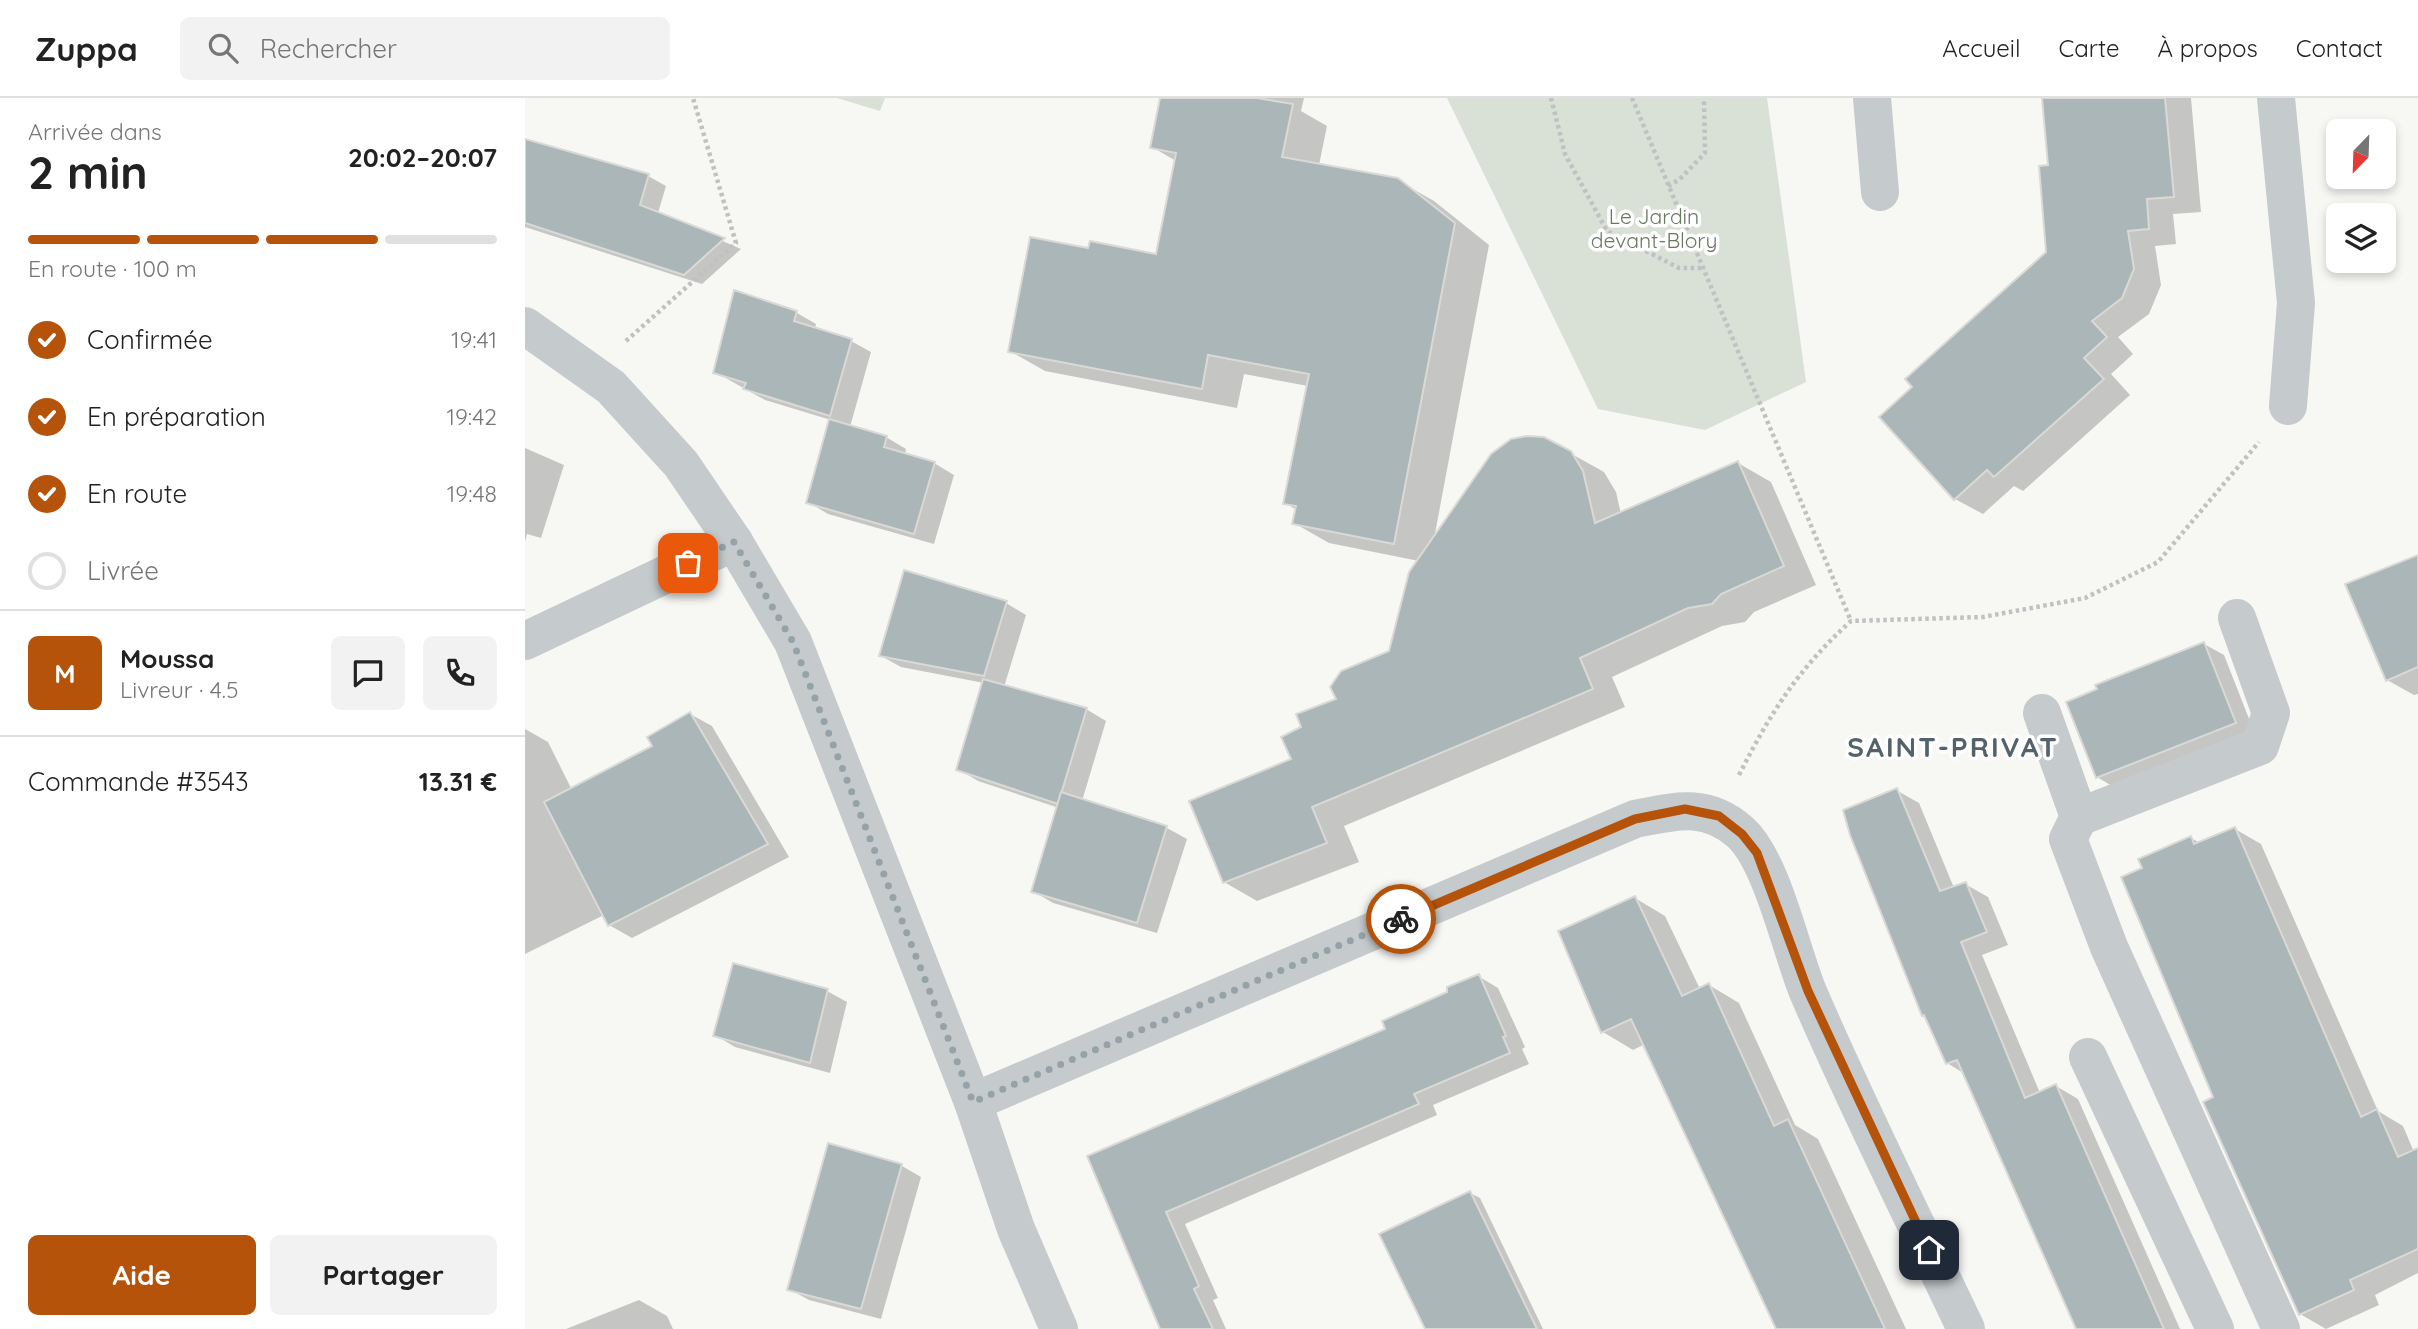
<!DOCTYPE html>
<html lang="fr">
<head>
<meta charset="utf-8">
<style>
	:root { --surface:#fff; --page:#f2f2f2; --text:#222; --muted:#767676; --line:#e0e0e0; --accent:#b45309 }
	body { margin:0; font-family:Quicksand,sans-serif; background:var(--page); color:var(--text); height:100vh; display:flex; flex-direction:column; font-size:26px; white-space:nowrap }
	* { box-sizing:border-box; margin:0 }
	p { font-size:23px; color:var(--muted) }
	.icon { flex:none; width:38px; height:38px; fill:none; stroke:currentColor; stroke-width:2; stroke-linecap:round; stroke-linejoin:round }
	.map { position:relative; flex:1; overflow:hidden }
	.sheet { display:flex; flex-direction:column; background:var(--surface); width:525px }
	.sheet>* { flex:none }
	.needle { width:46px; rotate:203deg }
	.fabs { position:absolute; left:1801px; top:21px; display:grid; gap:14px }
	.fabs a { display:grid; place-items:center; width:70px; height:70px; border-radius:10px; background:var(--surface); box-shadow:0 4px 10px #0003; font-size:35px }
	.pin { position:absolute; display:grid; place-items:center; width:60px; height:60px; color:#fff; margin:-30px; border-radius:14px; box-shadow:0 4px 10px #0006 }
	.courier { position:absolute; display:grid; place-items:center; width:70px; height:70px; margin:-35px; border:5px solid #b45309; border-radius:50%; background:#fff; color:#222; box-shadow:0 2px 9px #0007 }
	.headline em { font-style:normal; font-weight:800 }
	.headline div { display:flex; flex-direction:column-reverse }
	.headline { display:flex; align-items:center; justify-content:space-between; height:119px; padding:0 28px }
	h1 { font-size:46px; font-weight:800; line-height:52px }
	.bar { display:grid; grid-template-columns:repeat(4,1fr); gap:10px 7px; align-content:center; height:84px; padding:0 28px }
	.bar i { height:9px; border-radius:5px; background:var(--line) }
	.bar .current { background:var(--accent) }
	.bar p { grid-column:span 4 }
	.line { display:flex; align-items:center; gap:18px; padding:0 28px; border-top:2px solid var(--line) }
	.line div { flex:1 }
	.round { display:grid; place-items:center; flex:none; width:74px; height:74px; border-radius:10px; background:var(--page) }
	ol { padding:0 28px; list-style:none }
	li { display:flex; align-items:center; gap:21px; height:77px }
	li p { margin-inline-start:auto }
	li .icon { padding:7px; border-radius:50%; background:var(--accent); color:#fff; stroke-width:4 }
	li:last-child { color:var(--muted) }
	li i { width:38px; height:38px; border:4px solid var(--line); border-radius:50% }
	.button { display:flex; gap:14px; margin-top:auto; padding:14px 28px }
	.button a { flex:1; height:80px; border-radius:10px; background:var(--accent); color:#fff; font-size:28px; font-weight:800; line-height:80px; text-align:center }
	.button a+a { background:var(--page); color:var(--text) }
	header { display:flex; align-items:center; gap:42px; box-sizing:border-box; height:98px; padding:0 35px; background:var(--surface); border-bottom:2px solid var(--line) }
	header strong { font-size:33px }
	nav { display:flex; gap:38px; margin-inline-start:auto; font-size:24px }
	.search { width:490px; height:63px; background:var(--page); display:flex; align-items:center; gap:18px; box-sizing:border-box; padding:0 24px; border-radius:10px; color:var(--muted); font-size:26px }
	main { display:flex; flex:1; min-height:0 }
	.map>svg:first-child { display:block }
	.green { fill:#d9e0d5 }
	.shadow { fill:#0003 }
	.building { fill:#abb6b9; stroke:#d9d9d6; stroke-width:2 }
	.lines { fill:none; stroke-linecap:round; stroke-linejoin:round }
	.path { stroke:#bec2c3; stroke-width:4.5; stroke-dasharray:3.5 3.5; stroke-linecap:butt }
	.minor { stroke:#c5cacc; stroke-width:38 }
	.done { stroke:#95a3a9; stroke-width:7; stroke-dasharray:0 12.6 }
	.route { stroke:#b45309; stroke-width:9 }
	.labels { text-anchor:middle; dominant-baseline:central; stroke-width:7; stroke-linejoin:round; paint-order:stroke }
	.park-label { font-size:21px; fill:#677960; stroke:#fff }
	.district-label { font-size:28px; font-weight:bold; letter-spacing:2px; fill:#53636c; stroke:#fff }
</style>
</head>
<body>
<header>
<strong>Zuppa</strong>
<div class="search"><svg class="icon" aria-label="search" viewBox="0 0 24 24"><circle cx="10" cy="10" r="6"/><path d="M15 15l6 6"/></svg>Rechercher</div>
<nav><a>Accueil</a><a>Carte</a><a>À propos</a><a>Contact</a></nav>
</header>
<main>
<section class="sheet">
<div class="headline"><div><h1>2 min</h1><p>Arrivée dans</p></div><em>20:02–20:07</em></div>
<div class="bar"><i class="current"></i><i class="current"></i><i class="current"></i><i></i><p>En route · 100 m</p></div>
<ol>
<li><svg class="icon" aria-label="check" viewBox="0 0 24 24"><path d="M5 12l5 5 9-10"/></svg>Confirmée<p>19:41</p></li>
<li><svg class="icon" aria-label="check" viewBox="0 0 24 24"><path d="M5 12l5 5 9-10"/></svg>En préparation<p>19:42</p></li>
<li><svg class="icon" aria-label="check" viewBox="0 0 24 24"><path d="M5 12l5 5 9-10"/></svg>En route<p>19:48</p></li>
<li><i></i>Livrée</li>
</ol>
<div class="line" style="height:126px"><b class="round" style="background:var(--accent);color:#fff">M</b><div><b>Moussa</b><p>Livreur · 4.5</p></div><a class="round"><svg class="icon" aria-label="chat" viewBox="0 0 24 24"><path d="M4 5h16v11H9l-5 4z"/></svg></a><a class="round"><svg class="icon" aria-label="phone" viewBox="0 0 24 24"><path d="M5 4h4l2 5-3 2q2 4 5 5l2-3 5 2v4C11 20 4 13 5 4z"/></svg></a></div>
<div class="line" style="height:91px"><div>Commande #3543</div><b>13.31 €</b></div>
<div class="button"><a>Aide</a><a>Partager</a></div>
</section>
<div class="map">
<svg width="1893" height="1231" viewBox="0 0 1893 1231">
	<rect width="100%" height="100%" fill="#f7f7f4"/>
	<g class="green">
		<path d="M312,0H360L355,13Z"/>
		<path d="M922,0H1242L1281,284L1180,332L1073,311Z"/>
	</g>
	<g class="shadow">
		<path d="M637,0H779L776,13L802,28L794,67L872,82L909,103L964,147L909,441L1045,355L1079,374L1091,394L1096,416L1213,365L1246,384L1291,487L1229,514L1220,524L1197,528L1087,579L1100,609L819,728L834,764L732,803L699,784L769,662L778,630L865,554L894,463L804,445L769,425L772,412L760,405L783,288L719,276L712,310L520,273L485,253L632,158L651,63L627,49Z"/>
		<path d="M1519,0H1666L1676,114L1648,116L1651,146L1630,148L1636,187L1624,216L1593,239L1608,256L1586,276L1605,297L1498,393L1489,388L1458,416L1430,401L1357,319L1523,155L1525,68Z"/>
		<path d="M0,43L123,78L141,88L133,115L216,151L177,186L0,129Z"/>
		<path d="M210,195L272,215L291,226L290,232L326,243L346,254L325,329L361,339L381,351L380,357L409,365L429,377L409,446L303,416L283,404L306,322L240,302L190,274Z"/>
		<path d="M0,350L39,367L16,440L2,436L0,444Z"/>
		<path d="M1893,458V596L1889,597L1862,582Z"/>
		<path d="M481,505L501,517L479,589L561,611L581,623L557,703L642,730L662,741L632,835L528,805L508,793L534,710L453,683L433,671L459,585L376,569L356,558Z"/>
		<path d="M1679,546L1699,557L1730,636L1592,691L1572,679Z"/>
		<path d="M165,616L187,628L264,759L107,840L84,827L79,817L0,856V631L23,644L47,692L130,648Z"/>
		<path d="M1371,692L1394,705L1429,790L1440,786L1463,799L1483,847L1457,857L1515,995L1531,988L1553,1001L1655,1231H1553L1440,976L1422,965L1398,917Z"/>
		<path d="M1710,731L1736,746L1853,1013L1878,1028L1889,1054L1893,1052V1175L1850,1197L1854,1207L1801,1231L1775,1216L1691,1000L1619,771L1666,740L1675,745Z"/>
		<path d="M1110,800L1140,818L1175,891L1184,887L1214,905L1270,1027L1293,1041L1381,1231H1253L1120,946L1108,952L1078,934Z"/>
		<path d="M953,878L973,890L1000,949L997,951L1004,966L908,1007L912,1017L660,1126L693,1200L688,1202L701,1231H637L565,1059L863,932Z"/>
		<path d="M302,893L322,904L305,975L210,949L190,937Z"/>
		<path d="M377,1068L396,1079L356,1221L284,1202L264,1191Z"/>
		<path d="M945,1095L955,1100L1018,1231H902Z"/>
		<path d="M114,1202L142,1218L148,1231H41Z"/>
	</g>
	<g class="building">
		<path d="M635,0H732L768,6L757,59L873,80L930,125L869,446L767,426L771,408L758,406L784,276L683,257L677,291L483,254L505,139L563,150L565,143L631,156L651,55L625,50Z"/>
		<path d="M1517,0H1640L1649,99L1622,101L1624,131L1603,133L1609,171L1597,200L1567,223L1582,239L1559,260L1579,281L1469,379L1462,372L1429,402L1354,319L1387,289L1380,281L1521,154L1514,68L1523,67Z"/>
		<path d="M0,41L124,76L115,107L200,140L159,177L0,125Z"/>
		<path d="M209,192L272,213L269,223L327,241L305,318L218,291L221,285L188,275Z"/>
		<path d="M304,321L362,338L359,349L410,364L389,436L281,405Z"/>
		<path d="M1002,338L1019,339L1046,353L1058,373L1070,425L1213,363L1259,468L1196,496L1187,506L1163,510L1055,560L1068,591L787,709L802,745L698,785L664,703L766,661L756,639L776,629L771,616L811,601L805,589L816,573L864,553L884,474L966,356L986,341Z"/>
		<path d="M1893,457V569L1861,583L1820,486Z"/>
		<path d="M379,472L482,503L459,578L354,558Z"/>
		<path d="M1679,544L1711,625L1571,680L1541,604L1572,591L1570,587Z"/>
		<path d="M458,581L562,610L533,706L431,672Z"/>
		<path d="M165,614L243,746L83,828L19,704L127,648L122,639Z"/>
		<path d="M1372,690L1415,793L1441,784L1462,834L1436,844L1500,1000L1531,986L1639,1231H1551L1432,962L1421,966L1399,917L1397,918L1325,737L1318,712Z"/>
		<path d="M536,694L642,728L612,825L506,794Z"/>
		<path d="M1710,729L1836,1019L1852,1011L1873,1059L1893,1050V1151L1825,1182L1829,1192L1774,1217L1678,1004L1688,999L1596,779L1617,770L1613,761L1666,738L1669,746Z"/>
		<path d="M1110,798L1157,898L1184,885L1249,1028L1263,1021L1360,1231H1251L1106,921L1076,935L1033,833Z"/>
		<path d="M208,865L303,891L285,965L188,938Z"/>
		<path d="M954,876L981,938L978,939L985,955L889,996L894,1006L641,1114L674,1188L669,1191L688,1231H635L562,1058L860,931L857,923L922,894V889Z"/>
		<path d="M303,1045L377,1066L336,1211L262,1192Z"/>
		<path d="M945,1093L1012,1231H900L854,1136Z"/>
	</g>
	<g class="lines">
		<g class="path">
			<path d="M1026,0L1040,56L1082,133L1154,170H1180"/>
			<path d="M1107,0L1326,523"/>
			<path d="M1143,88L1155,81L1180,55L1179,0"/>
			<path d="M101,243L211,145L168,0"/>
			<path d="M1214,677C1246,614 1273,571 1326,523L1458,519L1560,500L1633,464L1734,344"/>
		</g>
		<g class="minor">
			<path d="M1347,0L1355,94"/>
			<path d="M1751,0L1771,205L1763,308"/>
			<path d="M0,228L86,289L156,366L209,444L268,544L448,1004L491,1131L534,1231"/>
			<path d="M1712,520L1746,615L1735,648L1554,719L1543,741L1584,849L1756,1231"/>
			<path d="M0,543L209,444"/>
			<path d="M1517,615L1554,719"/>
			<path d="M1563,959L1690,1231"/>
			<path d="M448,1004L1110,721C1151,713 1181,704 1215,734C1247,762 1266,853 1283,894C1332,1008 1388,1119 1441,1231"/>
		</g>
	</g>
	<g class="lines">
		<path class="done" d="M163,465L209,444L268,544L448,1004L876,821"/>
		<path class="route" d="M876,821L1110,721L1160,711L1194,718L1217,736L1232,755L1283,893L1404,1152"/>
	</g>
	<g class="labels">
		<g class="park-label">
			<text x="1129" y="118">Le Jardin<tspan x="1129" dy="24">devant-Blory</tspan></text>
		</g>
		<g class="district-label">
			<text x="1428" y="648">SAINT-PRIVAT</text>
		</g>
	</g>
</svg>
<div class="fabs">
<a><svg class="needle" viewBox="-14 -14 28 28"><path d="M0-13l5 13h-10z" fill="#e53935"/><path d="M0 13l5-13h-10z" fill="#767676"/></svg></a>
<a><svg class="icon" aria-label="layers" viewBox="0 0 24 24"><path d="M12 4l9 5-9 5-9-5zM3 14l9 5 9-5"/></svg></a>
</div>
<div class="pin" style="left:163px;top:465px;background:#ea580c"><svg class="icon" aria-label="bag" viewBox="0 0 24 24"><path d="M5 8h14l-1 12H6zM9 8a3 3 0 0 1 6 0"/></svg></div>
<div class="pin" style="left:1404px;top:1152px;background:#1f2937"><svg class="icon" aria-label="home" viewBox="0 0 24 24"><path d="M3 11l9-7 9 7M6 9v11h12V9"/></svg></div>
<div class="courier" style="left:876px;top:821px"><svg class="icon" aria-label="bike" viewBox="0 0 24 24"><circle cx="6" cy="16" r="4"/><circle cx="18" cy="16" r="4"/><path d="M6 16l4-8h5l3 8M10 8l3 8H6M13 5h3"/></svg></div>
</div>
</main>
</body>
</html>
